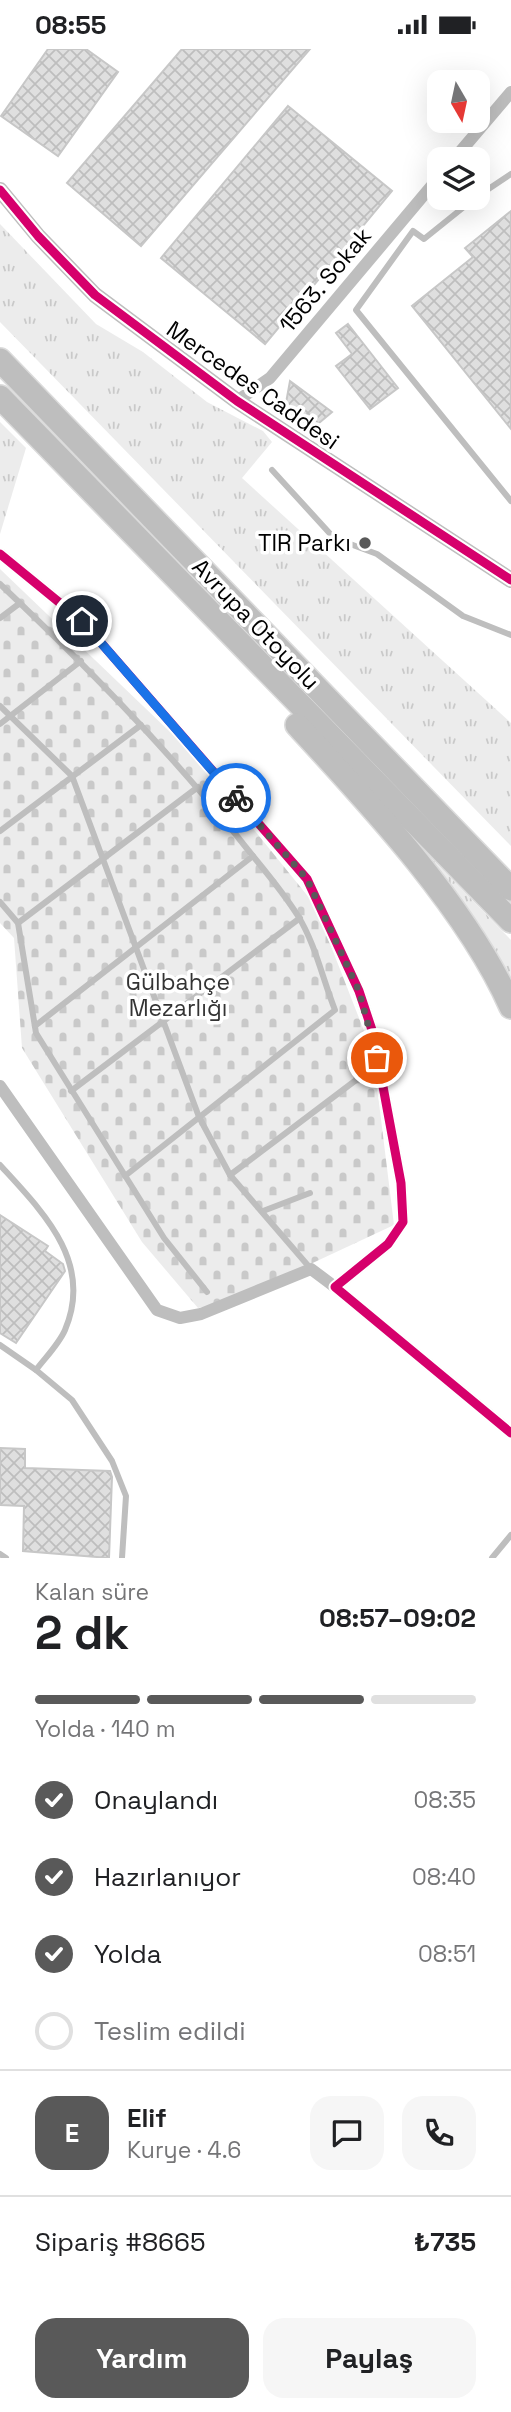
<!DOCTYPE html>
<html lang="tr">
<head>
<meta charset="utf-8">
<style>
	:root { --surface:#fff; --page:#f6f6f6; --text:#202124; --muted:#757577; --line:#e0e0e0; --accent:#595959 }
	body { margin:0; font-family:"Space Grotesk",sans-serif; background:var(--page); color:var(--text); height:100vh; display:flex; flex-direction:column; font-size:26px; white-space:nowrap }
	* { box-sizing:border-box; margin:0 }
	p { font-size:23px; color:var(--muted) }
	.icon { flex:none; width:38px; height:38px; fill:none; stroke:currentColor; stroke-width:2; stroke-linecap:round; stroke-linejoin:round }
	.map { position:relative; height:1509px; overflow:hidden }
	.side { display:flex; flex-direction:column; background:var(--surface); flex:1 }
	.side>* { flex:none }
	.needle { width:46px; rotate:171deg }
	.buttons { position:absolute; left:427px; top:21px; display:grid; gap:14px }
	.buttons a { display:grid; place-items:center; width:63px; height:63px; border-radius:14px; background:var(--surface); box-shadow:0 7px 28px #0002; font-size:35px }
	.pin { position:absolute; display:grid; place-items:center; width:60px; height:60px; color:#fff; margin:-30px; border:4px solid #fff; border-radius:50%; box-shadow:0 2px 7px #0007 }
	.courier { position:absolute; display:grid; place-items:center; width:70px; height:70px; margin:-35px; border:5px solid #1a73e8; border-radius:50%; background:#fff; color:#222; box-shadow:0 2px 9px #0007 }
	.overview em { font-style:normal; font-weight:600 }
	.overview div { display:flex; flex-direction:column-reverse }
	.overview { display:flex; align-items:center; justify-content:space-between; height:119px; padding:0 35px }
	h1 { font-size:46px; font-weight:600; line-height:52px }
	.bar { display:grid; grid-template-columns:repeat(4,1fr); gap:10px 7px; align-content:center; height:84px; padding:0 35px }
	.bar i { height:9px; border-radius:5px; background:var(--line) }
	.bar .on { background:var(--accent) }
	.bar p { grid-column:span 4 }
	.line { display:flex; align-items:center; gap:18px; padding:0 35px; border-top:2px solid var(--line) }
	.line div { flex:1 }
	.round { display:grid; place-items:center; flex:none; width:74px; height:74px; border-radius:21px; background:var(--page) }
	ol { padding:0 35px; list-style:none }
	li { display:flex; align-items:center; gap:21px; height:77px }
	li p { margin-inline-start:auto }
	li .icon { padding:7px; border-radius:50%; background:var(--accent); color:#fff; stroke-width:4 }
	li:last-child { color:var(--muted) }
	li i { width:38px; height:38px; border:4px solid var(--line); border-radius:50% }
	.cta { display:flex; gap:14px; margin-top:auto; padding:14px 35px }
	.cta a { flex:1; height:80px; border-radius:21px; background:var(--accent); color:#fff; font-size:28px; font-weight:600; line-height:80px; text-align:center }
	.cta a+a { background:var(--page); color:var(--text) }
	.status { display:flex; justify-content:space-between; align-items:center; height:49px; padding:0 35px; background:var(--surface); direction:ltr }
	.status svg { height:19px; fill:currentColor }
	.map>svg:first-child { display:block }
	.grass { fill:url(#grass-tufts) }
	.cemetery { fill:url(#cemetery-stones) }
	.building { fill:url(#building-cross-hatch); stroke:#c7c7c7; stroke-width:2 }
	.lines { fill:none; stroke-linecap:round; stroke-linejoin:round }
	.motorway-casing { stroke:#dbdbdb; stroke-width:26 }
	.service { stroke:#bebebe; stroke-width:6 }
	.minor { stroke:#bebebe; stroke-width:12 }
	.tertiary { stroke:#bebebe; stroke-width:16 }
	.motorway { stroke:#bebebe; stroke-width:23 }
	.cycleway-casing { stroke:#fff; stroke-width:13 }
	.cycleway { stroke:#d6006c; stroke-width:9 }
	.done { stroke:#595959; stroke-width:7; stroke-dasharray:0 12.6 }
	.route { stroke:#1a73e8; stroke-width:9 }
	.poi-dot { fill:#595959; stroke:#fff; stroke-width:2.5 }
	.labels { text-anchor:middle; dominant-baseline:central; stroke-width:7; stroke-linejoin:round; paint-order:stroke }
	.street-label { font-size:23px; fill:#000; stroke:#fff }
	.poi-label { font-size:23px; fill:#000; stroke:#fff; text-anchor:end }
	.park-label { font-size:23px; fill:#333; stroke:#fff }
</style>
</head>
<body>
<div class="status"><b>08:55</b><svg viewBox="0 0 49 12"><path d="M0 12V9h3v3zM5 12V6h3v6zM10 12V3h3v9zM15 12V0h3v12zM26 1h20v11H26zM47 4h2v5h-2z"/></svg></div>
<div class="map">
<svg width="511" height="1509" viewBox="0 0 511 1509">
	<defs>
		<pattern id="grass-tufts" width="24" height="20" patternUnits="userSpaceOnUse" patternTransform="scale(1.75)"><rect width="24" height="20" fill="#ececec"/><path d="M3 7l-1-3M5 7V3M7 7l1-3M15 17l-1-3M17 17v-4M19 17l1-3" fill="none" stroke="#c9c9c9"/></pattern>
		<pattern id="cemetery-stones" width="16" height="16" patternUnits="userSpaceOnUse" patternTransform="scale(1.75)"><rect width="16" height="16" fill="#ececec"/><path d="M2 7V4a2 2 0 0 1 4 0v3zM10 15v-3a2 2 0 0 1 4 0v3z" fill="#c9c9c9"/></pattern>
		<pattern id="building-cross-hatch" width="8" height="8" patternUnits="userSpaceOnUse" patternTransform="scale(1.75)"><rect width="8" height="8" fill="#dfdfdf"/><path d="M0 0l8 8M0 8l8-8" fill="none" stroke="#bebebe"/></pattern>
	</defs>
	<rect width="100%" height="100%" fill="#fff"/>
	<g class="grass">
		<path d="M0,175L96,275L143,303L207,353L263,382L272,393L242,429L511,674V797L0,273Z"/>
		<path d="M0,373L26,399L0,485Z"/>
		<path d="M418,795L511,891V934L471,864L416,798Z"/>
	</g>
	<path class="cemetery" d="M0,520L190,702L315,856L373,1005L394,1176L227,1254L198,1259L142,1193L22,999L14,889L0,874Z"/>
	<g class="building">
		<path d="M48,0H86L118,23L58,107L1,67Z"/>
		<path d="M182,0H310L141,197L67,134Z"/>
		<path d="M288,57L392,142L265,295L161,209Z"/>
		<path d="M511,162V380L412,257L473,208L465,199Z"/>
		<path d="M348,275L398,339L370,360L336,317L352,305L336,284Z"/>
		<path d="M290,332L332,363L313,379L290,363L286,354Z"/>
		<path d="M0,1166L48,1197L45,1202L63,1215L65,1222L16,1294L0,1284Z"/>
		<path d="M0,1399L25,1400V1419L110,1422L112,1428L109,1509L23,1502L24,1457L0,1456Z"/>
	</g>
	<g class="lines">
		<g class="motorway-casing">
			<g id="motorway">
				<path d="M0,311L511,840"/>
				<path d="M0,348L511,872"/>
				<path d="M297,676C370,755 468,860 511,958"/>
			</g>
		</g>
		<g class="service">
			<path d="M478,147L511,125"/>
			<path d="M475,149L424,190L413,182L356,261L511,452"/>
			<path d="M272,421L334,489L377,505L463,567L511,586"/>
			<path d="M0,535C84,615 164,696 237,787C257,813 280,838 298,867C315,894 323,931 335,961L125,1127"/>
			<path d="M0,569L20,554"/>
			<path d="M0,657L72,727L199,1068L230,1126L311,1220"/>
			<path d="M0,675L81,612"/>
			<path d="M0,782L141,676"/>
			<path d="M0,853L18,874L36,984L164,1189L207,1243"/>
			<path d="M18,874L198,738"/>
			<path d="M35,977L253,807"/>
			<path d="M71,1042L300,869"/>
			<path d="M0,1116C43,1163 94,1213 65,1281C59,1295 45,1309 36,1321L0,1296"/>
			<path d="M230,1126L364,1025"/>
			<path d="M263,1162L310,1144"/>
			<path d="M36,1321L72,1351L112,1412L126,1447L122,1509"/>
			<path d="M0,1505L6,1509"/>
			<path d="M492,1509L511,1486"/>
		</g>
		<g class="minor">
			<path d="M454,110L511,43"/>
			<path d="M237,352L270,329L439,128"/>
			<path d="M0,505L82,572L307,830L359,942L373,984L401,1134L403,1173L388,1195L335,1238L511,1384"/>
			<path d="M0,1037L157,1261L180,1269L201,1265L311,1220L335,1238"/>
		</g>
		<path class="tertiary" d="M0,141L38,187L95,246L237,352L511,531"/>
		<use href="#motorway" class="motorway"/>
		<g class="cycleway-casing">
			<g id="cycleway">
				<path d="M0,141L38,187L95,246L237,352L511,531"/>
				<path d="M0,505L82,572L307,830L359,942L373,984L401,1134L403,1173L388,1195L335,1238L511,1384"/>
			</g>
		</g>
		<use href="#cycleway" class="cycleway"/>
	</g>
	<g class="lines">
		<path class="done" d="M236,749L307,830L359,942L377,1009"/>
		<path class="route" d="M82,572L236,749"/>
	</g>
	<circle class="poi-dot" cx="365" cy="494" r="7"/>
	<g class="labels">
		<g class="street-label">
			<text transform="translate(325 231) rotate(-50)">1563. Sokak</text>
			<text transform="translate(253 336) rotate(35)">Mercedes Caddesi</text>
			<text transform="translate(256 575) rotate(46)">Avrupa Otoyolu</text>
		</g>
		<g class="poi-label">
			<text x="351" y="494">TIR Parkı</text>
		</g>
		<g class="park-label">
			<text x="178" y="933">Gülbahçe<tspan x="178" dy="26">Mezarlığı</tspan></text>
		</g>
	</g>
</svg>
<div class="buttons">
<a><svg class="needle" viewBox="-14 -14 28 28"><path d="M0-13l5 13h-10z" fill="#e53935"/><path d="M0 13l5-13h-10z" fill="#757577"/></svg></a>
<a><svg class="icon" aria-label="layers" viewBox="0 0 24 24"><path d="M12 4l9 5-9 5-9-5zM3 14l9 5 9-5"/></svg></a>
</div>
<div class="pin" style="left:377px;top:1009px;background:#ea580c"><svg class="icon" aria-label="bag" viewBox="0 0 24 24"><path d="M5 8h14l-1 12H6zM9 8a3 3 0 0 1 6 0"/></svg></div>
<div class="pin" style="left:82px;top:572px;background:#1f2937"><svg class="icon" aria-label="home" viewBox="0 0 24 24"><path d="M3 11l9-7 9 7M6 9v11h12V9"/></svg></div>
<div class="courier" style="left:236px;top:749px"><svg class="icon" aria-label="bike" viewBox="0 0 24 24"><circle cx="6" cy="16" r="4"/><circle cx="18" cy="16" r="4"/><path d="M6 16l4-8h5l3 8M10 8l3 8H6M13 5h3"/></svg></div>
</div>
<section class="side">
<div class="overview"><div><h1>2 dk</h1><p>Kalan süre</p></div><em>08:57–09:02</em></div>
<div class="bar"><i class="on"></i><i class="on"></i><i class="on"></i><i></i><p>Yolda · 140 m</p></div>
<ol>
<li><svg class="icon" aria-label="check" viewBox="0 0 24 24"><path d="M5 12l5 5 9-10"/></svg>Onaylandı<p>08:35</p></li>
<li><svg class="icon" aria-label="check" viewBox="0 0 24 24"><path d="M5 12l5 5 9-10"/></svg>Hazırlanıyor<p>08:40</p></li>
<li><svg class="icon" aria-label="check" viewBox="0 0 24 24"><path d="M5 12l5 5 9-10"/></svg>Yolda<p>08:51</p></li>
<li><i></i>Teslim edildi</li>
</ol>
<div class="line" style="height:126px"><b class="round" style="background:var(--accent);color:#fff">E</b><div><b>Elif</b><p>Kurye · 4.6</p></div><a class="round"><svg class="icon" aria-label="chat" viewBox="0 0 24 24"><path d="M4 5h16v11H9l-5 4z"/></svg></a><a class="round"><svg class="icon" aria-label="phone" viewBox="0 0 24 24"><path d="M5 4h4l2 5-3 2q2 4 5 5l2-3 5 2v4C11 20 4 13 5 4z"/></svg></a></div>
<div class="line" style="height:91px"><div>Sipariş #8665</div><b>₺735</b></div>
<div class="cta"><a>Yardım</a><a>Paylaş</a></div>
</section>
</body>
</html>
